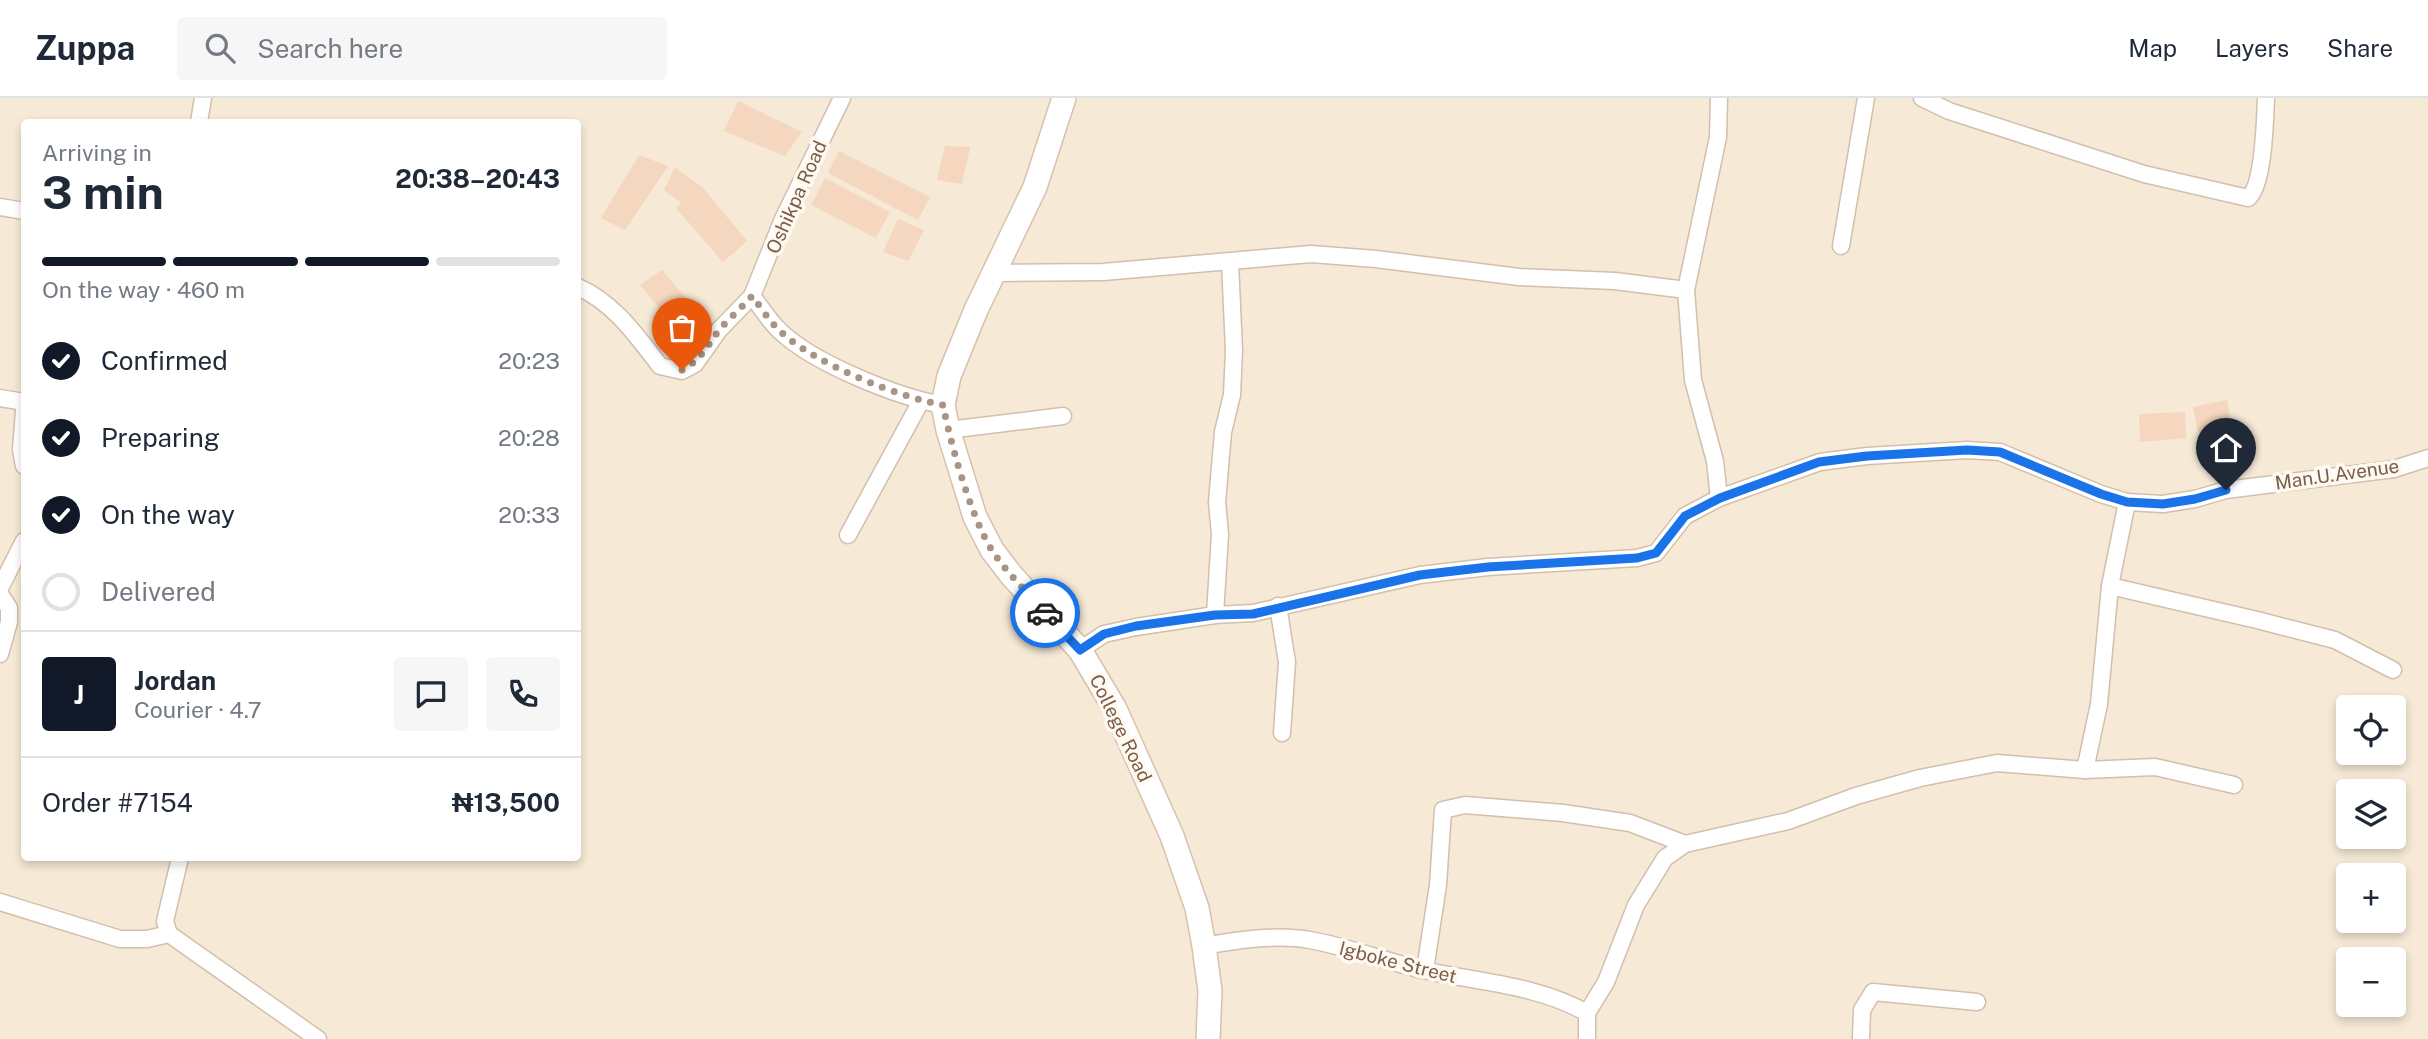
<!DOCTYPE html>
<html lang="en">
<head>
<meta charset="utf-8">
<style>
	:root { --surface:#fff; --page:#f6f6f7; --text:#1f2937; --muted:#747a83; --line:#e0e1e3; --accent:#111827 }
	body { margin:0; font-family:"Public Sans",sans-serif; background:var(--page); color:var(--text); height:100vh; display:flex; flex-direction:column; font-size:26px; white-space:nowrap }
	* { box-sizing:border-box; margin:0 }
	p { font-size:23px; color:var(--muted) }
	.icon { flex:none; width:38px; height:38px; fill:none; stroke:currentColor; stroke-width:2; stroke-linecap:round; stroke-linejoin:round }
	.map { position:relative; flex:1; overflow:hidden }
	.drawer { position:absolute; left:21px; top:21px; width:560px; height:742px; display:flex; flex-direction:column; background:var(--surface); border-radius:7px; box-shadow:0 4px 10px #0003 }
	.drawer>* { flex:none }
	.fabs { position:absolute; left:2336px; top:597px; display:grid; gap:14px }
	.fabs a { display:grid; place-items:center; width:70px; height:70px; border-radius:7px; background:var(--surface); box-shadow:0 4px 10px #0003; font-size:35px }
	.pin { position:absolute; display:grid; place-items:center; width:60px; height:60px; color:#fff; margin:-72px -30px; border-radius:50% 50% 50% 0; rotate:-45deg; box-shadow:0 0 7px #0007 }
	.pin .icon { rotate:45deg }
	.courier { position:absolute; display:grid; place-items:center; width:70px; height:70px; margin:-35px; border:5px solid #1a73e8; border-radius:50%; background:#fff; color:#222; box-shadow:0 2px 9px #0007 }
	.overview em { font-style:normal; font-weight:700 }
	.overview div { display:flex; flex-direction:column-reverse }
	.overview { display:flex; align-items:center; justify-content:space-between; height:119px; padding:0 21px }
	h1 { font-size:46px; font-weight:700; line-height:52px }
	.bar { display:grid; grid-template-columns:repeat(4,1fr); gap:10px 7px; align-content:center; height:84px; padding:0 21px }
	.bar i { height:9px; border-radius:5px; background:var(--line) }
	.bar .selected { background:var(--accent) }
	.bar p { grid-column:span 4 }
	.line { display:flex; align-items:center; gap:18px; padding:0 21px; border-top:2px solid var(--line) }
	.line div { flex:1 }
	.round { display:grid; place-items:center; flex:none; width:74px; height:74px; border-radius:7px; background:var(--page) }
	ol { padding:0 21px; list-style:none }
	li { display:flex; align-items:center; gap:21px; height:77px }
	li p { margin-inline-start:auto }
	li .icon { padding:7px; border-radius:50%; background:var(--accent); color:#fff; stroke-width:4 }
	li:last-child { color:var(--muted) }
	li i { width:38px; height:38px; border:4px solid var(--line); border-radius:50% }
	header { display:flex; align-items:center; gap:42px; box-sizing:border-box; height:98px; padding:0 35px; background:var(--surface); border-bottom:2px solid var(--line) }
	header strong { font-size:33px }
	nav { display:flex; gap:38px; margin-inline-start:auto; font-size:24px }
	.search { width:490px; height:63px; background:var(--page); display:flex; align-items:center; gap:18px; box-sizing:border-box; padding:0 24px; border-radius:7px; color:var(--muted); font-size:26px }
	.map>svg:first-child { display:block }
	.residential { fill:#f6e9d6; fill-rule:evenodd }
	.building { fill:#f5d6be }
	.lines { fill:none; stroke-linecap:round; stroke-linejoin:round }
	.minor-casing { stroke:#d2bfad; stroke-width:19 }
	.secondary-casing { stroke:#d8c1ac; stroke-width:26 }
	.minor { stroke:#fff; stroke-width:16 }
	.secondary { stroke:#fff; stroke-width:23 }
	.done { stroke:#a99382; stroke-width:7; stroke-dasharray:0 12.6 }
	.route { stroke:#1a73e8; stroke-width:9 }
	.labels { text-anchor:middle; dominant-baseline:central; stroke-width:7; stroke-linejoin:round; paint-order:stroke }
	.street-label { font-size:19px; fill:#7b5d4a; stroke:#fffaf1 }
</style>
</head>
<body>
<header>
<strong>Zuppa</strong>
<div class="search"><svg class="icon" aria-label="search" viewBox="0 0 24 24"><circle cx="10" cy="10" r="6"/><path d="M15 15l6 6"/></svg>Search here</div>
<nav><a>Map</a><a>Layers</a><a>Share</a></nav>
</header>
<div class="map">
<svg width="2428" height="941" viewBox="0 0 2428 941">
	<rect width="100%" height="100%" fill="#fef7e9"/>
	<path class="residential" d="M0,0H2428V941H0ZM24,24H578V760H24ZM2348,609H2394V654H2348ZM2348,693H2394V738H2348ZM2348,777H2394V822H2348ZM2348,861H2394V906H2348Z"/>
	<g class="building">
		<path d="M738,3L802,34L785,58L724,33Z"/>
		<path d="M945,48L970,49L962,86L937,82Z"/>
		<path d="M839,53L930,99L918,122L828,75Z"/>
		<path d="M639,57L668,68L625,132L601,120Z"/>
		<path d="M675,69L703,90L747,143L723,164L676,110L681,105L664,92Z"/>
		<path d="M825,80L890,114L876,140L811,107Z"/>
		<path d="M898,121L924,132L908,163L883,154Z"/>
		<path d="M662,172L712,230L689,245L640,187Z"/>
		<path d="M2227,302L2240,370L2207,376L2193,309Z"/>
		<path d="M2185,314L2186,340L2140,344L2139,316Z"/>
	</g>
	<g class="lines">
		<g class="minor-casing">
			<g id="minor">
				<path d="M1719,0L1718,39L1686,192L1693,282L1715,363L1719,400"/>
				<path d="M1922,0L1949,13L2144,76L2248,100C2264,88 2265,21 2266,0"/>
				<path d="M199,24L203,0"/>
				<path d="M0,109L24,113"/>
				<path d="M1841,148L1866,0"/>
				<path d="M996,175L1103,174L1311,156L1376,161L1519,179L1615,183L1686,192"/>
				<path d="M578,189C614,205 636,237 660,268L682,273L695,266L719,232L752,198L783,121L842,0"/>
				<path d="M752,198C761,209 769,223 780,233C813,265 897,299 943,307"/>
				<path d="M0,300L24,304"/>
				<path d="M24,312L21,352L24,368"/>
				<path d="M948,332L1063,318"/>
				<path d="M848,437L921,303"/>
				<path d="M2110,488L2257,522L2335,542L2393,572"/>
				<path d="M0,490L24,443"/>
				<path d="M0,496L9,510V524L0,556"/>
				<path d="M1278,508L1287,564L1282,635"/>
				<path d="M1215,517L1220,436L1217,404L1223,334L1232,297L1234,253L1230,164"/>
				<path d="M1080,552L1104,536L1136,529L1215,517L1253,515L1420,477L1488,469L1637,460L1656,455L1685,418L1719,400L1820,364L1867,358L1967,352L2000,354L2101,396L2127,404L2163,406L2195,401L2226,392L2394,371L2428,360"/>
				<path d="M2085,672L2099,606L2110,488L2127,404"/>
				<path d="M180,760L165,823L169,836L318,941"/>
				<path d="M0,804L120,841H147L169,836"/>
				<path d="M1204,848C1237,842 1276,836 1310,842C1348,849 1385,863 1423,872C1478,884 1538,887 1587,915"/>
				<path d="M1425,872L1438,787L1443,712L1465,707L1563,715L1630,725L1685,746"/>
				<path d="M1587,915L1606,884L1636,807L1665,760L1685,746L1788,723L1856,698L1920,680L1997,665L2085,672L2155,669L2234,687"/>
				<path d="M1587,915V941"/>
				<path d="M1861,941L1862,912L1873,894L1977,904"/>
			</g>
		</g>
		<g class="secondary-casing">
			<path id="secondary" d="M1064,0L1035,89L976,212L949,278L943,307L948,332L975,419L992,452L1012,478L1080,552L1115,611L1172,738L1197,810L1204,848L1210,893L1208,941"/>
		</g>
		<use href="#minor" class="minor"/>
		<use href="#secondary" class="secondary"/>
	</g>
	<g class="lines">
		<path class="done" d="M682,272C701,262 707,248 720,231C730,220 742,209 752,198C761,209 769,223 780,233C813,265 898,299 943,307C951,347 971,420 993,454C1008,476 1028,495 1045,515"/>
		<path class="route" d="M1045,515L1080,552L1104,536L1136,528L1215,517L1253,516L1420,477L1488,469L1637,460L1656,455L1685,418L1720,400L1819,364L1867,358L1967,352L2000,354L2101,396L2127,404L2163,406L2195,401L2226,392"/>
	</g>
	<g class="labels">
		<g class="street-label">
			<text transform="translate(796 99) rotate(-66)">Oshikpa Road</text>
			<text transform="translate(2337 376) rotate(-8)">Man.U.Avenue</text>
			<text transform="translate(1121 630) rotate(64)">College Road</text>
			<text transform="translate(1398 864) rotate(14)">Igboke Street</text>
		</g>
	</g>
</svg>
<div class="fabs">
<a><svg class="icon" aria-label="locate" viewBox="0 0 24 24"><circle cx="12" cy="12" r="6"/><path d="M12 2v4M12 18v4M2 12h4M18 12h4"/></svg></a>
<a><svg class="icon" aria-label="layers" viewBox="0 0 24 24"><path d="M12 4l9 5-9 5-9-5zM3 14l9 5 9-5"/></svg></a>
<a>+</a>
<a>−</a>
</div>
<div class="pin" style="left:682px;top:272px;background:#ea580c"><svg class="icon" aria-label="bag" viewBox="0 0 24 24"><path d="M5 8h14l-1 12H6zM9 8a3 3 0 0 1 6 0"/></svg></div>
<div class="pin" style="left:2226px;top:392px;background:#1f2937"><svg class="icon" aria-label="home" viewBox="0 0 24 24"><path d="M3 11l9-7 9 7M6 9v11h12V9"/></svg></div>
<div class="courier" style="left:1045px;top:515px"><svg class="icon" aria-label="car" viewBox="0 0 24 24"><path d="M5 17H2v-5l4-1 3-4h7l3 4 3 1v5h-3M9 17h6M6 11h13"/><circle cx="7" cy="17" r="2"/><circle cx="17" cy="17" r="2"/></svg></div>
<section class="drawer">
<div class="overview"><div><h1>3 min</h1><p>Arriving in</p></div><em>20:38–20:43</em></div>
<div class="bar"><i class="selected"></i><i class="selected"></i><i class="selected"></i><i></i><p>On the way · 460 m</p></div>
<ol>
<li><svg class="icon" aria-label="check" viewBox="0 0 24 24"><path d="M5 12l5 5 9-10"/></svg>Confirmed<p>20:23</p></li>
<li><svg class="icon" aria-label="check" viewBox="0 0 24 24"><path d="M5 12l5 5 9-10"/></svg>Preparing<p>20:28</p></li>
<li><svg class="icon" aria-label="check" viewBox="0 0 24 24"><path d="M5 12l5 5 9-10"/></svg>On the way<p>20:33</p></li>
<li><i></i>Delivered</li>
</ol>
<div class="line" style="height:126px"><b class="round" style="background:var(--accent);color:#fff">J</b><div><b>Jordan</b><p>Courier · 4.7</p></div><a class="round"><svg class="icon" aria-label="chat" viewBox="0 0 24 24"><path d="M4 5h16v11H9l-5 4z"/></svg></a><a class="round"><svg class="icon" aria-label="phone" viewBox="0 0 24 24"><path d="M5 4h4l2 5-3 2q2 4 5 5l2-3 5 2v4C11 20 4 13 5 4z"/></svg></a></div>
<div class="line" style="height:91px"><div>Order #7154</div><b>₦13,500</b></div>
</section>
</div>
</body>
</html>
